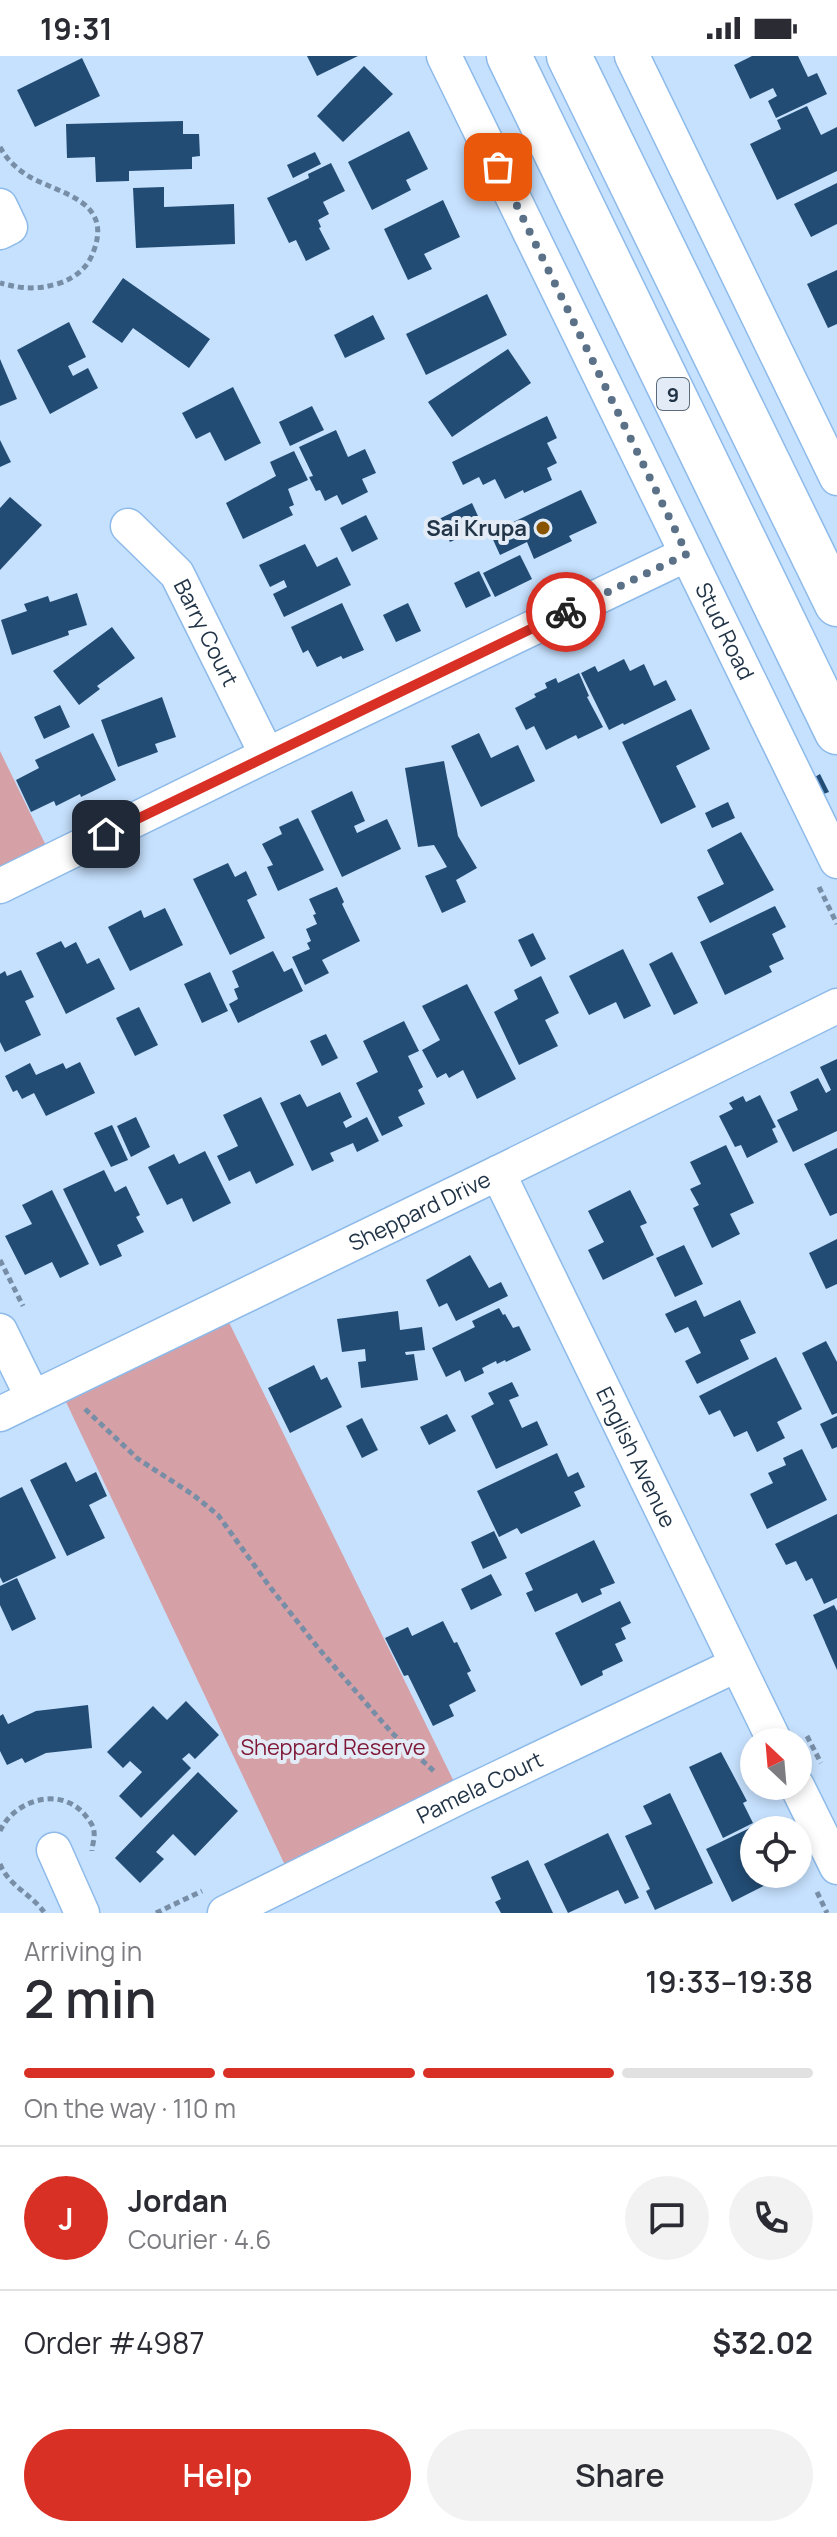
<!DOCTYPE html>
<html lang="en">
<head>
<meta charset="utf-8">
<style>
	:root { --surface:#fff; --page:#f2f2f3; --text:#2b2b33; --muted:#7c7c81; --line:#e1e1e2; --accent:#d93025 }
	body { margin:0; font-family:Manrope,sans-serif; background:var(--page); color:var(--text); height:100vh; display:flex; flex-direction:column; font-size:30px; white-space:nowrap }
	* { box-sizing:border-box; margin:0 }
	p { font-size:26px; color:var(--muted) }
	.icon { flex:none; width:44px; height:44px; fill:none; stroke:currentColor; stroke-width:2; stroke-linecap:round; stroke-linejoin:round }
	.map { position:relative; height:1857px; overflow:hidden }
	.details { display:flex; flex-direction:column; background:var(--surface); flex:1 }
	.details>* { flex:none }
	.needle { width:52px; rotate:334deg }
	.fabs { position:absolute; left:740px; top:1672px; display:grid; gap:16px }
	.fabs a { display:grid; place-items:center; width:72px; height:72px; border-radius:50%; background:var(--surface); box-shadow:0 4px 12px #0003; font-size:40px }
	.pin { position:absolute; display:grid; place-items:center; width:68px; height:68px; color:#fff; margin:-34px; border-radius:16px; box-shadow:0 4px 12px #0006 }
	.courier { position:absolute; display:grid; place-items:center; width:80px; height:80px; margin:-40px; border:6px solid #d93025; border-radius:50%; background:#fff; color:#222; box-shadow:0 2px 10px #0007 }
	.headline em { font-style:normal; font-weight:600 }
	.headline div { display:flex; flex-direction:column-reverse }
	.headline { display:flex; align-items:center; justify-content:space-between; height:136px; padding:0 24px }
	h1 { font-size:52px; font-weight:600; line-height:60px }
	.bar { display:grid; grid-template-columns:repeat(4,1fr); gap:12px 8px; align-content:center; height:96px; padding:0 24px }
	.bar i { height:10px; border-radius:6px; background:var(--line) }
	.bar .active { background:var(--accent) }
	.bar p { grid-column:span 4 }
	.line { display:flex; align-items:center; gap:20px; padding:0 24px; border-top:2px solid var(--line) }
	.line div { flex:1 }
	.round { display:grid; place-items:center; flex:none; width:84px; height:84px; border-radius:42px; background:var(--page) }
	.button { display:flex; gap:16px; margin-top:auto; padding:16px 24px }
	.button a { flex:1; height:92px; border-radius:48px; background:var(--accent); color:#fff; font-size:32px; font-weight:600; line-height:92px; text-align:center }
	.button a+a { background:var(--page); color:var(--text) }
	.status { display:flex; justify-content:space-between; align-items:center; height:56px; padding:0 40px; background:var(--surface); direction:ltr }
	.status svg { height:22px; fill:currentColor }
	.map>svg:first-child { display:block }
	.green { fill:#d6a0a7 }
	.building { fill:#224c74 }
	.lines { fill:none; stroke-linecap:round; stroke-linejoin:round }
	.street-casing { stroke:#8dbae9; stroke-width:37 }
	.highway-casing { stroke:#8dbae9; stroke-width:47 }
	.path { stroke:#778ea6; stroke-width:5; stroke-dasharray:6 4; stroke-linecap:butt }
	.street { stroke:#fff; stroke-width:34 }
	.highway { stroke:#fff; stroke-width:44 }
	.done { stroke:#5b7187; stroke-width:8; stroke-dasharray:0 14.4 }
	.route { stroke:#d93025; stroke-width:10 }
	.poi-dot { fill:#885400; stroke:#e3ecf6; stroke-width:3 }
	.labels { text-anchor:middle; dominant-baseline:central; stroke-width:8; stroke-linejoin:round; paint-order:stroke }
	.shield { fill:#e3ecf6; stroke:#5c6b7c; stroke-width:2 }
	.shield-label { font-size:20px; font-weight:bold; fill:#223447 }
	.poi-label { font-size:22px; font-weight:bold; fill:#223447; stroke:#e3ecf6; text-anchor:end }
	.street-label { font-size:22px; fill:#223447; stroke:#e3ecf6 }
	.park-label { font-size:22px; fill:#7e1836; stroke:#e3ecf6 }
</style>
</head>
<body>
<div class="status"><b>19:31</b><svg viewBox="0 0 49 12"><path d="M0 12V9h3v3zM5 12V6h3v6zM10 12V3h3v9zM15 12V0h3v12zM26 1h20v11H26zM47 4h2v5h-2z"/></svg></div>
<div class="map">
<svg width="837" height="1857" viewBox="0 0 837 1857">
	<rect width="100%" height="100%" fill="#c6e1fe"/>
	<g class="green">
		<path d="M0,695L53,804L0,830Z"/>
		<path d="M221,1250L461,1740L292,1824L58,1329Z"/>
	</g>
	<g class="building">
		<path d="M307,0H358L317,20Z"/>
		<path d="M752,0H798L808,21L817,17L827,38L776,62L768,45L777,40L773,32L750,43L734,9Z"/>
		<path d="M82,2L100,40L35,71L17,34Z"/>
		<path d="M364,10L393,38L343,86L317,60Z"/>
		<path d="M807,50L821,79L837,71V115L777,144L750,88L781,73L777,64Z"/>
		<path d="M183,65V78H199L200,100L192,101V113L129,115V125L96,126L95,101L67,102L66,68Z"/>
		<path d="M409,75L428,113L406,124L411,134L372,154L348,106Z"/>
		<path d="M315,96L321,108L293,122L287,109Z"/>
		<path d="M331,107L345,135L323,146L329,158L318,164L321,171L319,172L330,193L306,205L296,184L289,187L267,142L309,122L308,118Z"/>
		<path d="M837,127V168L811,181L794,148Z"/>
		<path d="M164,131V151L234,148L235,188L136,192L133,132Z"/>
		<path d="M443,144L460,181L424,198L432,213L408,224L384,173Z"/>
		<path d="M837,214V268L828,272L807,228Z"/>
		<path d="M123,222L210,283L189,312L133,272L122,287L92,266Z"/>
		<path d="M487,238L507,279L426,319L406,278Z"/>
		<path d="M373,259L385,283L345,302L334,279Z"/>
		<path d="M69,266L86,301L68,310L73,320L88,312L98,332L50,358L17,294Z"/>
		<path d="M508,293L531,327L452,381L428,346Z"/>
		<path d="M0,303L17,343L0,350Z"/>
		<path d="M233,331L261,387L225,405L210,376L196,383L182,357Z"/>
		<path d="M312,350L324,374L290,390L279,366Z"/>
		<path d="M547,360L557,382L547,387L557,407L547,412L552,424L524,437L523,434L505,443L495,423L483,429L479,421L463,429L452,406Z"/>
		<path d="M336,374L348,401L365,393L376,417L362,423L368,436L342,449L337,439L325,445L320,434L316,435L309,421L313,420L299,391Z"/>
		<path d="M0,384L11,406L0,411Z"/>
		<path d="M294,395L308,424L288,433L294,449L289,451L293,459L243,483L226,447L276,420L270,406Z"/>
		<path d="M581,434L597,467L569,480L572,485L534,503L527,486L500,499L490,477Z"/>
		<path d="M10,441L42,469L0,514V452Z"/>
		<path d="M472,447L483,471L450,486L439,463Z"/>
		<path d="M366,459L378,483L352,496L340,472Z"/>
		<path d="M305,488L317,511L337,501L351,529L284,561L273,538L287,531L284,524L270,531L259,509Z"/>
		<path d="M520,499L532,523L495,541L483,517Z"/>
		<path d="M479,515L491,540L466,552L454,527Z"/>
		<path d="M77,537L87,569L68,575L69,579L12,599L1,564L27,555L24,548L48,540L50,546Z"/>
		<path d="M342,547L364,594L343,603L341,600L317,611L308,594L303,597L291,571Z"/>
		<path d="M408,547L421,575L396,586L383,559Z"/>
		<path d="M112,571L135,602L97,630L100,633L79,649L53,615Z"/>
		<path d="M624,603L630,615L644,608L654,630L666,624L676,644L624,669L623,667L609,674L581,617L595,610L598,616Z"/>
		<path d="M579,617L589,640L587,641L603,671L578,683L576,679L546,694L534,670L526,674L515,652L536,641L534,638L547,632L545,627L556,622L558,627Z"/>
		<path d="M162,641L176,681L155,688L158,696L118,711L101,664Z"/>
		<path d="M60,649L70,671L44,683L34,661Z"/>
		<path d="M691,653L710,693L676,710L696,751L661,768L622,686Z"/>
		<path d="M93,677L116,724L81,741L80,738L56,750L54,745L31,756L16,724L39,712L35,704Z"/>
		<path d="M479,677L491,702L518,689L535,725L481,751L451,690Z"/>
		<path d="M444,705L458,780L477,812L456,824L466,846L442,857L425,820L447,811L434,789L418,791L405,712Z"/>
		<path d="M820,718L829,736L821,739L813,722Z"/>
		<path d="M352,735L365,765L354,770L357,777L387,763L401,793L342,821L311,755Z"/>
		<path d="M728,746L735,762L712,772L705,757Z"/>
		<path d="M298,762L324,814L278,835L267,811L273,809L262,788L282,778L279,771Z"/>
		<path d="M741,776L774,834L710,867L697,841L724,828L707,794Z"/>
		<path d="M228,807L235,821L246,815L257,839L247,844L265,882L230,899L193,823Z"/>
		<path d="M337,831L344,846L342,848L360,885L322,904L329,917L305,929L292,901L310,893L307,887L311,885L306,873L317,868L313,859L316,858L309,843Z"/>
		<path d="M775,850L786,871L772,878L784,903L769,910L772,916L725,939L700,886Z"/>
		<path d="M165,852L183,889L130,915L108,871L141,854L144,862Z"/>
		<path d="M533,877L546,903L531,911L518,884Z"/>
		<path d="M61,885L65,892L76,886L87,908L99,902L115,933L66,958L36,897Z"/>
		<path d="M623,893L651,950L624,963L616,946L589,959L569,920Z"/>
		<path d="M273,895L284,916L292,912L303,935L238,967L229,948L238,943L234,933L239,931L232,915Z"/>
		<path d="M672,896L698,947L674,959L649,908Z"/>
		<path d="M21,914L34,941L25,945L41,979L5,996L0,986V918L5,915L7,920Z"/>
		<path d="M210,916L228,955L202,967L184,928Z"/>
		<path d="M541,920L559,957L545,964L558,990L519,1009L494,956L518,943L514,934Z"/>
		<path d="M467,928L516,1023L477,1043L463,1014L449,1022L446,1017L437,1022L422,994L440,984L422,950Z"/>
		<path d="M139,951L158,989L135,1000L116,962Z"/>
		<path d="M404,965L419,995L408,1000L423,1031L418,1034L425,1048L398,1061L403,1070L382,1080L356,1027L378,1016L363,985Z"/>
		<path d="M326,978L338,1002L322,1010L310,985Z"/>
		<path d="M837,1003V1075L793,1096L777,1064L798,1054L790,1036L818,1022L826,1037L831,1034L820,1011Z"/>
		<path d="M80,1006L95,1037L46,1060L34,1037L22,1043L17,1034L13,1036L5,1020L30,1007L36,1019L63,1007L66,1013Z"/>
		<path d="M340,1036L352,1061L343,1066L346,1072L367,1061L379,1085L357,1096L353,1087L330,1097L334,1105L312,1115L280,1047L300,1038L307,1051Z"/>
		<path d="M760,1039L776,1071L772,1073L778,1086L747,1102L741,1089L735,1091L719,1060L733,1053L729,1047L743,1040L746,1046Z"/>
		<path d="M261,1041L294,1109L256,1128L250,1115L229,1125L217,1100L238,1090L223,1059Z"/>
		<path d="M136,1061L150,1091L131,1101L117,1070Z"/>
		<path d="M112,1069L128,1104L111,1111L94,1077Z"/>
		<path d="M726,1089L754,1147L730,1158L740,1178L712,1192L693,1152L699,1149L690,1133L701,1128L690,1106Z"/>
		<path d="M837,1092V1157L830,1160L804,1108Z"/>
		<path d="M205,1095L231,1147L193,1166L182,1142L167,1149L148,1111L174,1098L179,1108Z"/>
		<path d="M104,1114L115,1136L126,1130L140,1159L136,1161L144,1176L117,1189L122,1200L100,1210L63,1133Z"/>
		<path d="M52,1134L89,1208L60,1222L52,1206L25,1219L5,1180L32,1168L22,1149Z"/>
		<path d="M630,1134L647,1167L640,1170L654,1199L603,1224L588,1194L604,1186L588,1155Z"/>
		<path d="M837,1183V1228L826,1233L809,1197Z"/>
		<path d="M684,1189L703,1228L675,1241L656,1202Z"/>
		<path d="M470,1199L489,1232L501,1226L508,1240L456,1265L447,1247L439,1251L426,1224Z"/>
		<path d="M696,1244L704,1261L740,1244L756,1277L740,1284L749,1303L697,1328L685,1305L701,1297L688,1271L675,1277L665,1258Z"/>
		<path d="M499,1252L503,1259L505,1258L513,1272L519,1270L531,1294L506,1306L505,1304L497,1308L496,1305L482,1312L484,1317L465,1326L460,1314L446,1321L432,1292L475,1271L472,1265Z"/>
		<path d="M398,1255L400,1274L422,1271L425,1294L405,1296L406,1299L414,1298L418,1324L361,1332L358,1306L366,1305L365,1293L342,1296L337,1263Z"/>
		<path d="M826,1285L837,1306V1357L832,1359L802,1297Z"/>
		<path d="M776,1301L802,1353L777,1366L785,1382L757,1396L747,1375L734,1381L720,1354L709,1359L699,1340Z"/>
		<path d="M314,1309L321,1324L327,1321L342,1351L290,1377L268,1332Z"/>
		<path d="M512,1326L519,1340L509,1344L522,1372L537,1365L548,1389L496,1413L471,1360L494,1348L488,1337Z"/>
		<path d="M447,1358L456,1375L429,1389L420,1371Z"/>
		<path d="M837,1360V1391L832,1393L820,1368Z"/>
		<path d="M362,1362L378,1394L362,1402L346,1370Z"/>
		<path d="M802,1393L827,1444L767,1473L750,1438L773,1427L768,1417L786,1409L783,1402Z"/>
		<path d="M557,1397L568,1421L578,1416L585,1431L574,1436L581,1450L521,1478L517,1472L499,1481L477,1435Z"/>
		<path d="M66,1406L76,1426L96,1416L107,1440L89,1449L105,1482L67,1500L30,1424Z"/>
		<path d="M22,1431L56,1502L3,1527L0,1521V1442Z"/>
		<path d="M837,1458V1542L824,1548L812,1522L806,1525L796,1505L786,1509L775,1488Z"/>
		<path d="M494,1475L507,1502L483,1513L471,1486Z"/>
		<path d="M594,1484L615,1527L600,1533L602,1538L582,1547L577,1537L535,1556L526,1537L533,1534L525,1517Z"/>
		<path d="M491,1518L502,1539L471,1554L461,1533Z"/>
		<path d="M17,1522L36,1563L12,1575L0,1549V1530Z"/>
		<path d="M620,1545L631,1567L621,1572L626,1583L615,1588L623,1605L602,1615L603,1619L581,1630L555,1577Z"/>
		<path d="M834,1549L837,1555V1614L813,1559Z"/>
		<path d="M443,1565L454,1587L457,1586L471,1615L467,1617L476,1635L449,1649L454,1660L433,1670L408,1619L404,1620L385,1582L408,1571L412,1580Z"/>
		<path d="M186,1645L219,1679L195,1703L189,1697L182,1703L191,1712L141,1762L119,1740L142,1716L130,1705L123,1712L107,1696L153,1650L167,1664Z"/>
		<path d="M88,1649L92,1692L46,1697L25,1707L22,1702L7,1709L0,1695V1660L3,1658L8,1668L36,1655Z"/>
		<path d="M721,1696L747,1745L743,1747L753,1767L723,1782L689,1711Z"/>
		<path d="M198,1716L238,1755L195,1800L173,1778L156,1796L164,1803L140,1827L115,1802Z"/>
		<path d="M670,1737L713,1827L655,1854L646,1835L650,1833L625,1780L652,1768L643,1750Z"/>
		<path d="M756,1769L758,1774H754V1818H780L781,1821L732,1846L706,1793Z"/>
		<path d="M608,1777L639,1842L625,1848L618,1834L568,1857L544,1808Z"/>
		<path d="M528,1804L553,1857H501L495,1846L501,1843L491,1821Z"/>
	</g>
	<g class="lines">
		<g class="street-casing">
			<g id="street">
				<path id="s1" d="M444,0L837,805"/>
				<path d="M632,0L837,422"/>
				<path d="M0,150L10,171L0,176"/>
				<path id="s2" d="M128,470L177,518L267,699"/>
				<path d="M0,830L267,699L687,498"/>
				<path id="s3" d="M498,1117L775,1686"/>
				<path d="M0,1275L33,1342"/>
				<path id="s4" d="M0,1358L498,1117L837,950"/>
				<path d="M797,1730L837,1811"/>
				<path d="M54,1794L82,1857"/>
				<path id="s5" d="M225,1857L461,1740L736,1609"/>
			</g>
		</g>
		<g class="highway-casing">
			<g id="highway">
				<path d="M509,0L837,676"/>
				<path d="M569,0L837,548"/>
			</g>
		</g>
		<g class="path">
			<path d="M0,91C7,104 18,114 30,121C61,138 112,145 94,194C89,210 77,221 60,227C38,234 22,233 0,227"/>
			<path d="M819,831L837,868"/>
			<path d="M0,1204L23,1250"/>
			<path d="M85,1353L138,1403L192,1438L218,1459L270,1531L319,1593L392,1677L436,1717"/>
			<path d="M807,1680L821,1707"/>
			<path d="M0,1775C15,1743 61,1730 85,1759C89,1764 94,1770 94,1776C95,1782 92,1790 92,1795"/>
			<path d="M0,1808C9,1830 31,1838 44,1856"/>
			<path d="M817,1836L827,1857"/>
			<path d="M156,1857L202,1835"/>
		</g>
		<use href="#street" class="street"/>
		<use href="#highway" class="highway"/>
	</g>
	<g class="lines">
		<path class="done" d="M498,111L687,498L566,556"/>
		<path class="route" d="M106,778L566,556"/>
	</g>
	<circle class="poi-dot" cx="543" cy="472" r="8"/>
	<g class="labels">
		<rect class="shield" x="657" y="322" width="32" height="32" rx="6"/>
		<g class="shield-label">
			<text x="673" y="338">9</text>
		</g>
		<g class="poi-label">
			<text x="527" y="472">Sai Krupa</text>
		</g>
		<g class="street-label">
			<text stroke="none"><textPath href="#s1" startOffset="640">Stud Road</textPath></text>
			<text stroke="none"><textPath href="#s2" startOffset="134">Barry Court</textPath></text>
			<text stroke="none"><textPath href="#s4" startOffset="466">Sheppard Drive</textPath></text>
			<text stroke="none"><textPath href="#s3" startOffset="316">English Avenue</textPath></text>
			<text stroke="none"><textPath href="#s5" startOffset="284">Pamela Court</textPath></text>
		</g>
		<g class="park-label">
			<text x="333" y="1691">Sheppard Reserve</text>
		</g>
	</g>
</svg>
<div class="fabs">
<a><svg class="needle" viewBox="-14 -14 28 28"><path d="M0-13l5 13h-10z" fill="#e53935"/><path d="M0 13l5-13h-10z" fill="#7c7c81"/></svg></a>
<a><svg class="icon" aria-label="locate" viewBox="0 0 24 24"><circle cx="12" cy="12" r="6"/><path d="M12 2v4M12 18v4M2 12h4M18 12h4"/></svg></a>
</div>
<div class="pin" style="left:498px;top:111px;background:#ea580c"><svg class="icon" aria-label="bag" viewBox="0 0 24 24"><path d="M5 8h14l-1 12H6zM9 8a3 3 0 0 1 6 0"/></svg></div>
<div class="pin" style="left:106px;top:778px;background:#1f2937"><svg class="icon" aria-label="home" viewBox="0 0 24 24"><path d="M3 11l9-7 9 7M6 9v11h12V9"/></svg></div>
<div class="courier" style="left:566px;top:556px"><svg class="icon" aria-label="bike" viewBox="0 0 24 24"><circle cx="6" cy="16" r="4"/><circle cx="18" cy="16" r="4"/><path d="M6 16l4-8h5l3 8M10 8l3 8H6M13 5h3"/></svg></div>
</div>
<section class="details">
<div class="headline"><div><h1>2 min</h1><p>Arriving in</p></div><em>19:33–19:38</em></div>
<div class="bar"><i class="active"></i><i class="active"></i><i class="active"></i><i></i><p>On the way · 110 m</p></div>
<div class="line" style="height:144px"><b class="round" style="background:var(--accent);color:#fff">J</b><div><b>Jordan</b><p>Courier · 4.6</p></div><a class="round"><svg class="icon" aria-label="chat" viewBox="0 0 24 24"><path d="M4 5h16v11H9l-5 4z"/></svg></a><a class="round"><svg class="icon" aria-label="phone" viewBox="0 0 24 24"><path d="M5 4h4l2 5-3 2q2 4 5 5l2-3 5 2v4C11 20 4 13 5 4z"/></svg></a></div>
<div class="line" style="height:104px"><div>Order #4987</div><b>$32.02</b></div>
<div class="button"><a>Help</a><a>Share</a></div>
</section>
</body>
</html>
